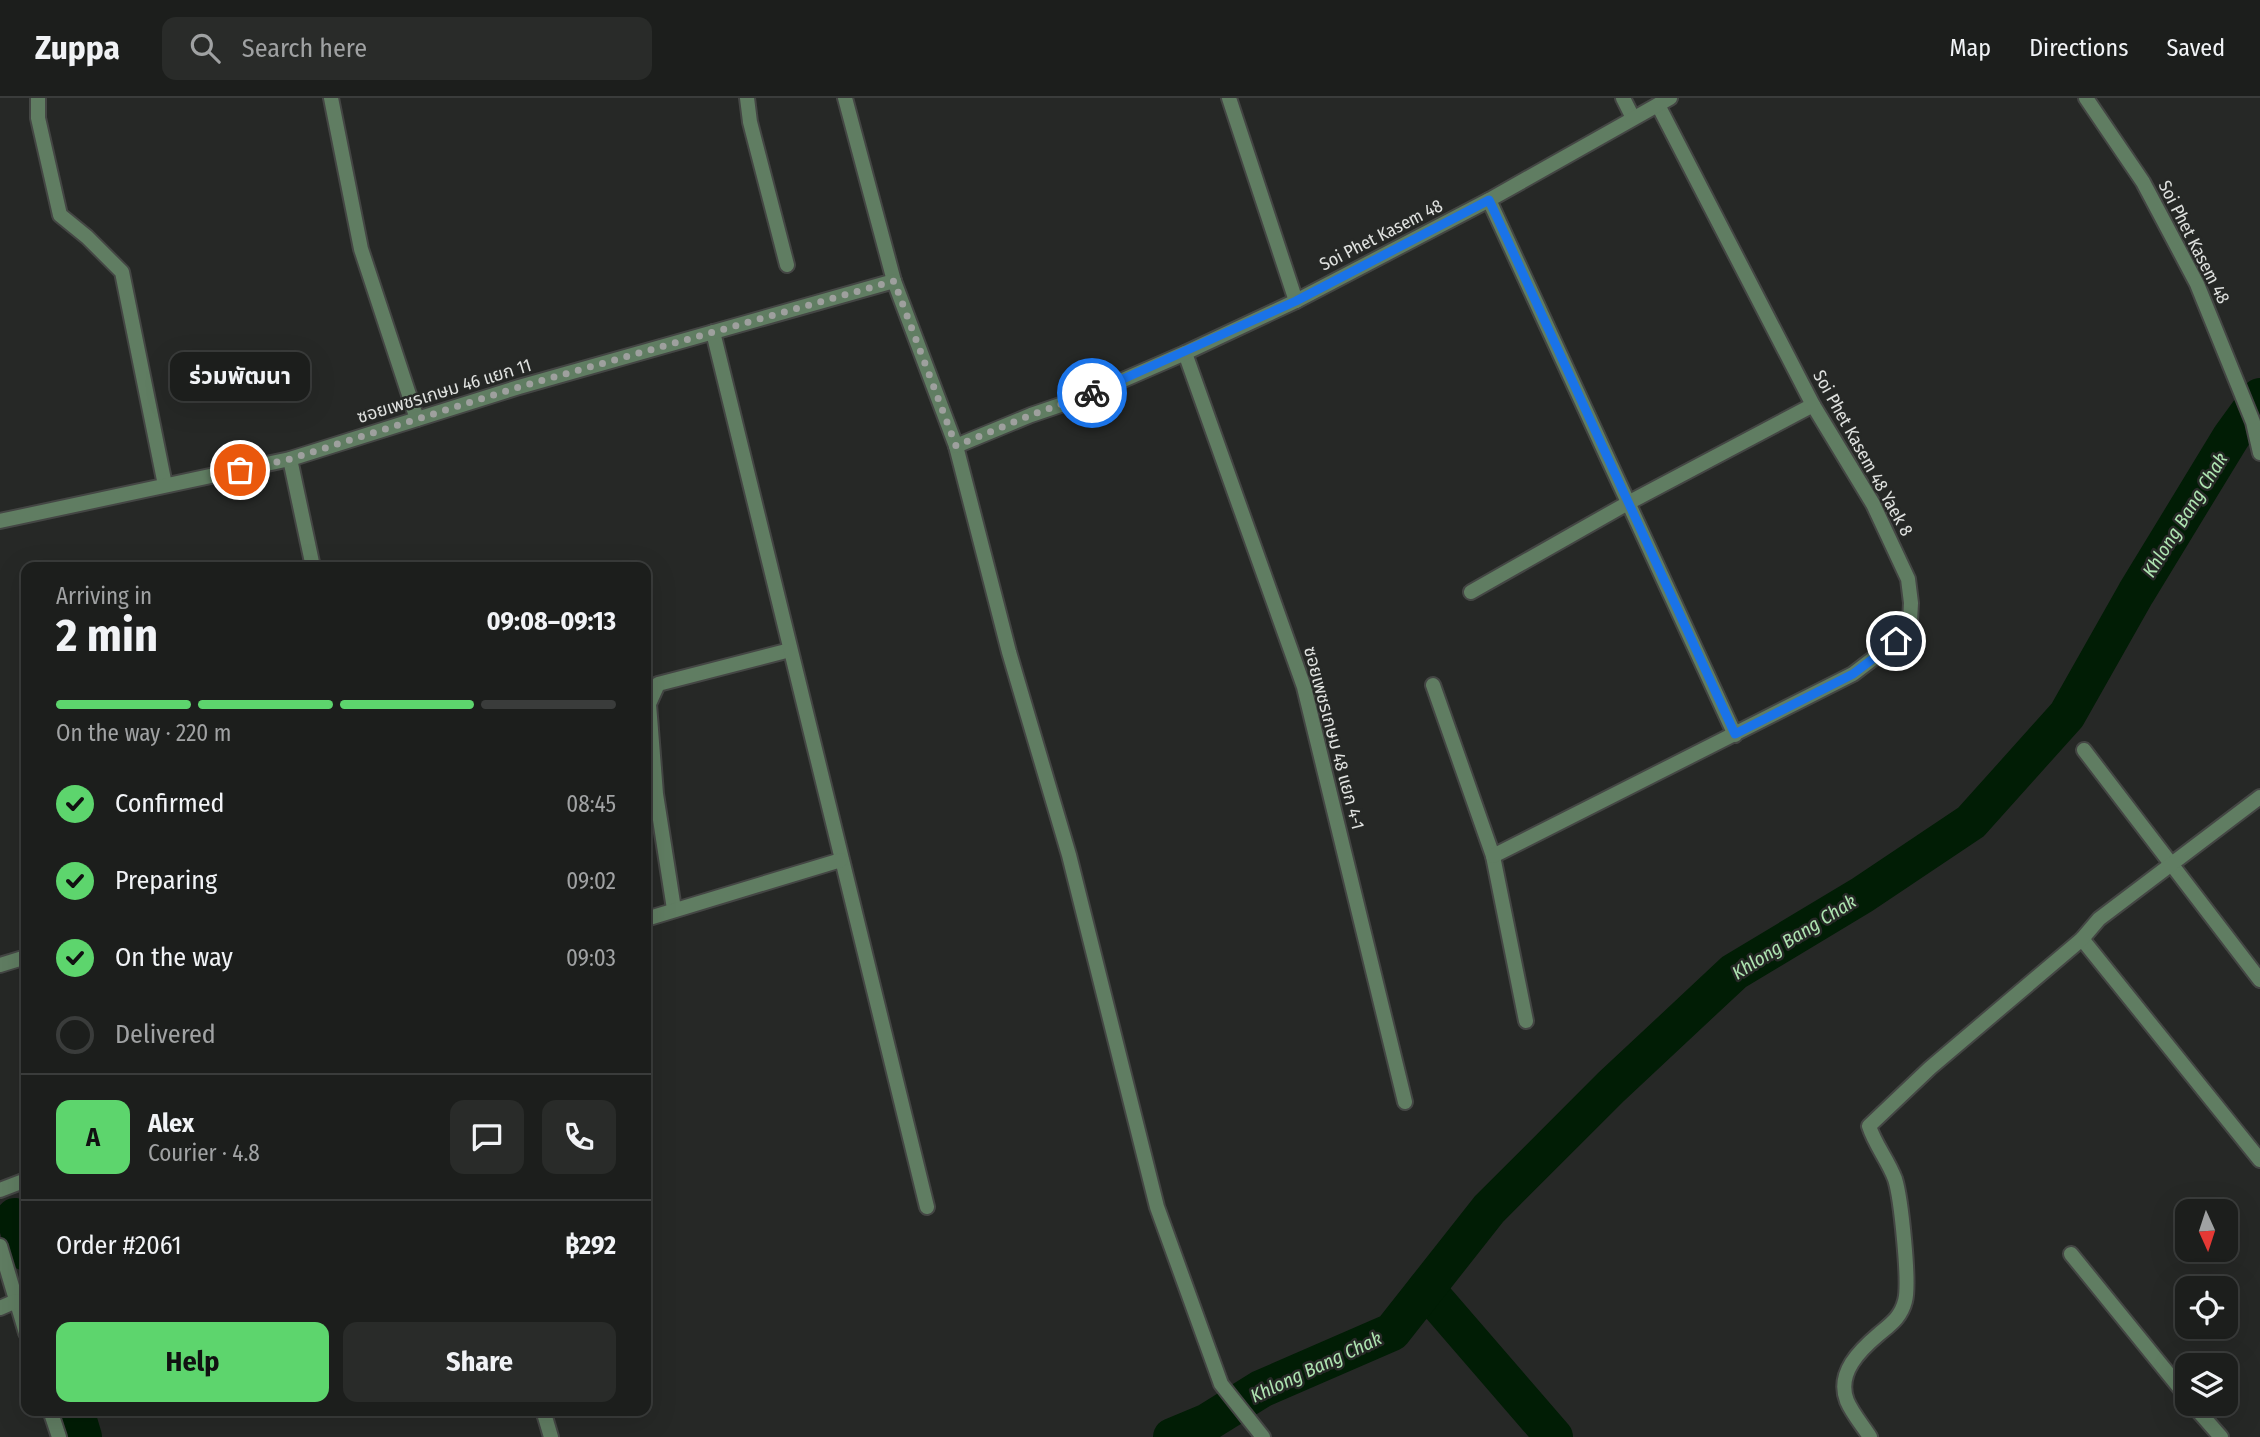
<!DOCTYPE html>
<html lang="en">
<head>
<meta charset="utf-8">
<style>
	:root { --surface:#1c1e1c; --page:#292b29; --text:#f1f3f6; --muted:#a0a2a3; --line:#3a3c3b; --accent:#5dd56d }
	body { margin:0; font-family:"Fira Sans Condensed","Noto Sans Thai",sans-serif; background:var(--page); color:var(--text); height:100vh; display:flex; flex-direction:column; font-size:26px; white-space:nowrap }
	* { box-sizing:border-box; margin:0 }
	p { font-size:23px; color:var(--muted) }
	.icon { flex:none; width:38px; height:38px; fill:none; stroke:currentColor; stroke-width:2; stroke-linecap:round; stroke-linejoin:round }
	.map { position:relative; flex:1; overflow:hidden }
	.side { position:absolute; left:21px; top:464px; width:630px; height:854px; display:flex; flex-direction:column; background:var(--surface); border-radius:14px; box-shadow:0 7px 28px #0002,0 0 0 2px var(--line) }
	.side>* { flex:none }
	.needle { width:46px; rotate:177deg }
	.buttons { position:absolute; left:2175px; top:1101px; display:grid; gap:14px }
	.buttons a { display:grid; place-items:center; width:63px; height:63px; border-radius:14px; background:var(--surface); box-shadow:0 7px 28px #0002,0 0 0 2px var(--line); font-size:35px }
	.pin { position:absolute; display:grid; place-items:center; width:60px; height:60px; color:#fff; margin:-30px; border:4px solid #fff; border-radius:50%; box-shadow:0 2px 7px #0007 }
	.courier { position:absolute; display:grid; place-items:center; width:70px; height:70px; margin:-35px; border:5px solid #1a73e8; border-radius:50%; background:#fff; color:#222; box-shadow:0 2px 9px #0007 }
	.bubble { position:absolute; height:49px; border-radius:14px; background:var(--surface); box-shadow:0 7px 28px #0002,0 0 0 2px var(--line); font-size:23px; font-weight:700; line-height:49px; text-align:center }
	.overview em { font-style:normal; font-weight:700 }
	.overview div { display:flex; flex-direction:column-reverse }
	.overview { display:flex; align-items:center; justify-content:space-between; height:119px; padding:0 35px }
	h1 { font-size:46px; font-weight:700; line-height:52px }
	.bar { display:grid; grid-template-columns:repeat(4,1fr); gap:10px 7px; align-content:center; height:84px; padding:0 35px }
	.bar i { height:9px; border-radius:5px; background:var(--line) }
	.bar .on { background:var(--accent) }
	.bar p { grid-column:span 4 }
	.line { display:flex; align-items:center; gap:18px; padding:0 35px; border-top:2px solid var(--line) }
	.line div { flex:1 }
	.round { display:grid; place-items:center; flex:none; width:74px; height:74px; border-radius:14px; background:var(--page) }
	ol { padding:0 35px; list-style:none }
	li { display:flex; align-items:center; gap:21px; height:77px }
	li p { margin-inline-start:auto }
	li .icon { padding:7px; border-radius:50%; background:var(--accent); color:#111; stroke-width:4 }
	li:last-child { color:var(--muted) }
	li i { width:38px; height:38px; border:4px solid var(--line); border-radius:50% }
	.primary-button { display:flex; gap:14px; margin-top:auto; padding:14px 35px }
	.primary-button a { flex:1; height:80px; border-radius:14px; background:var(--accent); color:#111; font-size:28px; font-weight:700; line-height:80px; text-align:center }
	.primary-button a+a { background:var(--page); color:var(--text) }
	header { display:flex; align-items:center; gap:42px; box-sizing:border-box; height:98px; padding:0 35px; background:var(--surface); border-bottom:2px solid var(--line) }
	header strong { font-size:33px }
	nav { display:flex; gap:38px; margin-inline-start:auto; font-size:24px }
	.search { width:490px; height:63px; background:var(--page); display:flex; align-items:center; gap:18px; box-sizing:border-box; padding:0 24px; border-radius:14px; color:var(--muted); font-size:26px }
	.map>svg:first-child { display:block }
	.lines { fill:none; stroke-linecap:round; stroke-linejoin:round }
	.canal { stroke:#011d05; stroke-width:38 }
	.service-casing { stroke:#444644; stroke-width:18 }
	.minor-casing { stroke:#444644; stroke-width:18 }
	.tertiary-casing { stroke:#444644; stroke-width:18 }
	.service { stroke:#607d62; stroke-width:14 }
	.minor { stroke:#607d62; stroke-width:14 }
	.tertiary { stroke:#607d62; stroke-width:14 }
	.done { stroke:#9ea09e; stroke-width:7; stroke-dasharray:0 12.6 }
	.route { stroke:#1a73e8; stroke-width:9 }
	.labels { text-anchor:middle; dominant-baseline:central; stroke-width:5; stroke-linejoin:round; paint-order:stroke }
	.street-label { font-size:18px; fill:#dfe1df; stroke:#262826 }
	.water-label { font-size:19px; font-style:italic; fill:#aee4b1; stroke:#262826 }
</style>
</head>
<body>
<header>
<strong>Zuppa</strong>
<div class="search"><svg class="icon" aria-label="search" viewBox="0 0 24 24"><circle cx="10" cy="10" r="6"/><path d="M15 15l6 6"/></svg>Search here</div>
<nav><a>Map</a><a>Directions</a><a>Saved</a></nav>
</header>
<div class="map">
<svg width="2260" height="1339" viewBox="0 0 2260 1339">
	<rect width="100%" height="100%" fill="#262826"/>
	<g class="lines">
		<g class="canal">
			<path d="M15,1119L26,1154"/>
			<path d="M1426,1191L1554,1339"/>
			<path d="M75,1312L83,1339"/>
			<path d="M1172,1339L1208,1324L1261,1291L1392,1234L1489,1111L1611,989L1734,874L1862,797L1971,724L2067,617L2136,495L2231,339L2260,299"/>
		</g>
		<g class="service-casing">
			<g id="service">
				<path d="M38,0V20L60,117L87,139L122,174L165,387"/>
				<path d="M747,0L750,24L787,167"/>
				<path d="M674,811L656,696L649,606L658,586L790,552"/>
			</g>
		</g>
		<g class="minor-casing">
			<g id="minor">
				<path d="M331,0L361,151L417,321"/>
				<path d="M845,0L894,183L956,348L1009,554L1069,757L1157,1109L1221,1286L1263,1339"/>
				<path d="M1623,0L1633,20"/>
				<path d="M1489,102L1735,637"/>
				<path d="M713,234L927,1109"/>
				<path d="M1185,255L1304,589L1405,1004"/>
				<path d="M956,348L1031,317L1084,299L1185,255L1296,203"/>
				<path d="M290,361L313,469"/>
				<path d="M0,423L290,361L519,289L894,183"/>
				<path d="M1471,494L1628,405L1813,307"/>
				<path d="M1433,587L1493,758L1526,923"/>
				<path d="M2084,652L2260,882"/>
				<path d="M1493,758L1853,576L1896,543L1910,523L1911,505L1908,481L1873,406L1813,307L1658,7"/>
				<path d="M646,821L841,762"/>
				<path d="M2082,841L2260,1062"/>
				<path d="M0,867L26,859"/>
				<path d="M0,1092L26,1082"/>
				<path d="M0,1148L26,1235"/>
				<path d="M2071,1156L2188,1300"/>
				<path d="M0,1210L16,1203"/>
				<path d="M2192,1306L2221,1339"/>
				<path d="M50,1312L59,1339"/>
				<path d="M543,1312L551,1339"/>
				<path d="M1870,1339C1863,1328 1852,1315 1847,1303C1836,1275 1860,1252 1879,1236C1891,1226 1901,1219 1905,1203C1910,1185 1901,1100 1895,1081C1888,1062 1875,1047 1869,1028L1930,970L2082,841L2099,821L2260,699"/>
			</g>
		</g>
		<g class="tertiary-casing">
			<g id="tertiary">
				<path d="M1229,0L1296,203L1489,102L1670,0"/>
				<path d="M2086,0L2143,84L2197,186L2253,324L2260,355"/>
			</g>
		</g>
		<use href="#service" class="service"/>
		<use href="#minor" class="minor"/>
		<use href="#tertiary" class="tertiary"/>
	</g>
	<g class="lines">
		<path class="done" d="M240,372L290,361L519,289L894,183L956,348L1031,317L1092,295"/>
		<path class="route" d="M1092,295L1296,203L1489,102L1735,636L1853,576L1896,543"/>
	</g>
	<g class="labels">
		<g class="street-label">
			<text transform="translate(1381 137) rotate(-27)">Soi Phet Kasem 48</text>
			<text transform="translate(2194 144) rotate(63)">Soi Phet Kasem 48</text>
			<text transform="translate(444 293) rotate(-17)">ซอยเพชรเกษม 46 แยก 11</text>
			<text transform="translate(1863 355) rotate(61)">Soi Phet Kasem 48 Yaek 8</text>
			<text transform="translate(1334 640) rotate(75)">ซอยเพชรเกษม 48 แยก 4-1</text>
		</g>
		<g class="water-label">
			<text transform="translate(2185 417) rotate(-58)">Khlong Bang Chak</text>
			<text transform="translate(1794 839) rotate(-32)">Khlong Bang Chak</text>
			<text transform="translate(1316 1269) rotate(-25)">Khlong Bang Chak</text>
		</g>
	</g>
</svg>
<div class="buttons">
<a><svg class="needle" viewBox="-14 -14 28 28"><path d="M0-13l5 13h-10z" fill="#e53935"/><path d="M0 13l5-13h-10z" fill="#a0a2a3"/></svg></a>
<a><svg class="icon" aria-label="locate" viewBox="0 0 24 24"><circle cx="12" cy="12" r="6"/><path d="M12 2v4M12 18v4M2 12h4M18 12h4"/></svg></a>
<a><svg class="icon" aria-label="layers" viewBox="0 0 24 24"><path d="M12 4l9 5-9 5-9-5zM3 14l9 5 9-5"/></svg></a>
</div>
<div class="pin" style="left:240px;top:372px;background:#ea580c"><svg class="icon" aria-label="bag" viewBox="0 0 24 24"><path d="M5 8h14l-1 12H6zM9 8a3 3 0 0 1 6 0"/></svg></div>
<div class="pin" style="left:1896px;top:543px;background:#1f2937"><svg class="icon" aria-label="home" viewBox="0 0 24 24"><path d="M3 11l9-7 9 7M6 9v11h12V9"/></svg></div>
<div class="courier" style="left:1092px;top:295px"><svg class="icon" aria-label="bike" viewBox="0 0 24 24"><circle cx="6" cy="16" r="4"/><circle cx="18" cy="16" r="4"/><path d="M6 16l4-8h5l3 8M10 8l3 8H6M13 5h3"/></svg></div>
<div class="bubble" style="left:170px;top:254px;width:140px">ร่วมพัฒนา</div>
<section class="side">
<div class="overview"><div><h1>2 min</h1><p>Arriving in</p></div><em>09:08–09:13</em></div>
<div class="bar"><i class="on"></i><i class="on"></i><i class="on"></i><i></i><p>On the way · 220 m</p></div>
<ol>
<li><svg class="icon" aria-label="check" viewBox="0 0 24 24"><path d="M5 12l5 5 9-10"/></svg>Confirmed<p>08:45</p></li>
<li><svg class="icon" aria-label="check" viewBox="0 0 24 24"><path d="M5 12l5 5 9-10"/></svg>Preparing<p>09:02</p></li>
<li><svg class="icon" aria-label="check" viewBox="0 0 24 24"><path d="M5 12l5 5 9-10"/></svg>On the way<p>09:03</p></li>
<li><i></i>Delivered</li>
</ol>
<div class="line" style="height:126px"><b class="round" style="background:var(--accent);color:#111">A</b><div><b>Alex</b><p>Courier · 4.8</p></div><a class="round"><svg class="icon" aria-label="chat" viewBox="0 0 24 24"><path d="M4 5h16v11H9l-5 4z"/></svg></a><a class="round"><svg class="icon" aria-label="phone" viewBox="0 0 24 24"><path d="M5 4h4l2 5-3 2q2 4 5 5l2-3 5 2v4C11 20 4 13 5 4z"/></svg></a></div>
<div class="line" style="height:91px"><div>Order #2061</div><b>฿292</b></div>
<div class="primary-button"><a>Help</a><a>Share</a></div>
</section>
</div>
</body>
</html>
